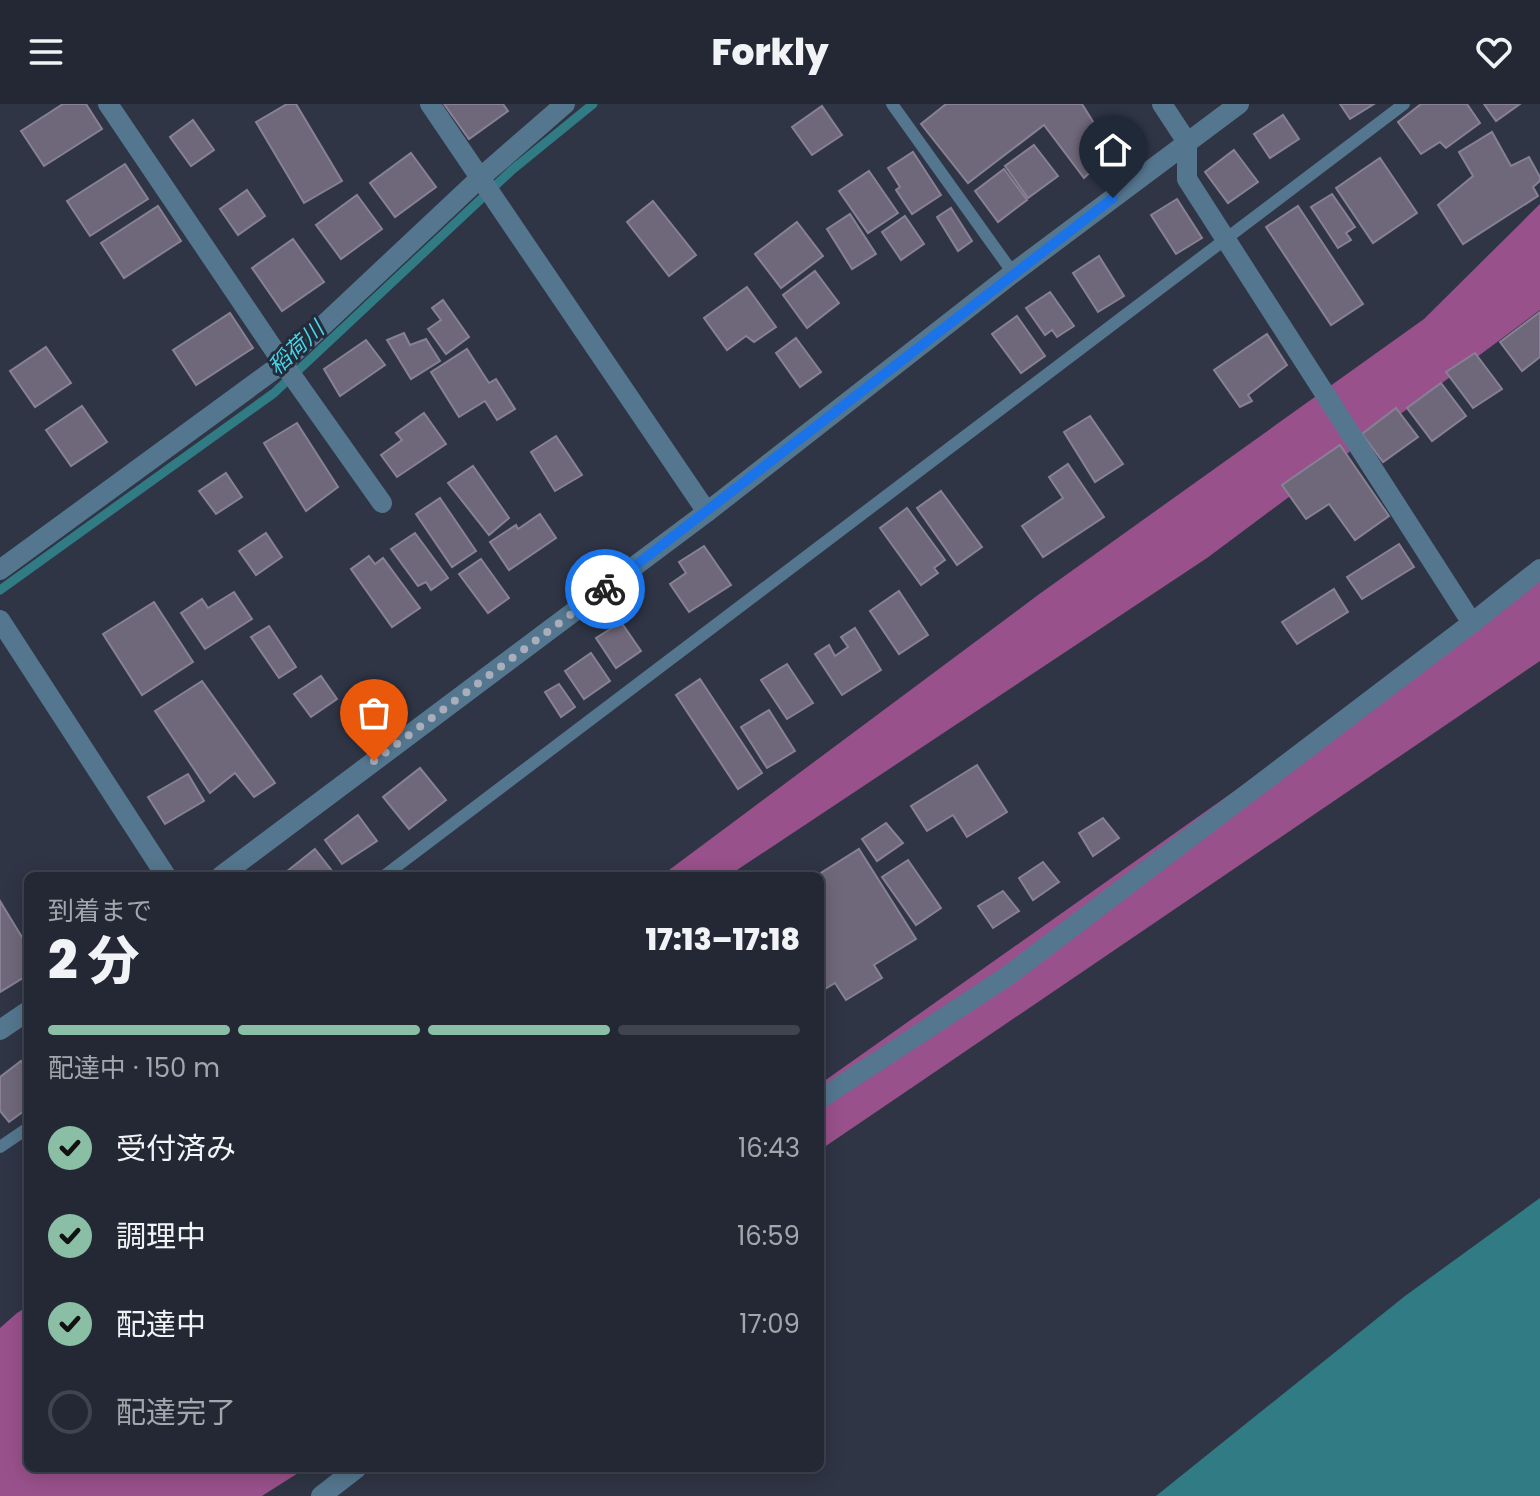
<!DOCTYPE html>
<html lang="ja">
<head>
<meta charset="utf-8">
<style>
	:root { --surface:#232834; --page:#2b303c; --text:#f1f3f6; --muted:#a3a6ac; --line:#40444f; --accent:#8abfa5 }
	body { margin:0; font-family:Poppins,"Noto Sans JP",sans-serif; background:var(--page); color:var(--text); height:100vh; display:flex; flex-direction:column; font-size:30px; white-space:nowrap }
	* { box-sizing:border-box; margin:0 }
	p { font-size:26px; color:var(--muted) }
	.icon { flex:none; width:44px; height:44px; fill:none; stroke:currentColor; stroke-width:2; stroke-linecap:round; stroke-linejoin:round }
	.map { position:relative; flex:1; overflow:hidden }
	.details { position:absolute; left:24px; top:768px; width:800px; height:600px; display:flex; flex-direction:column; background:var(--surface); border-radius:12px; box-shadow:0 4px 20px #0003,0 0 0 2px var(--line) }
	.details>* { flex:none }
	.pin { position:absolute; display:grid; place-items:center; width:68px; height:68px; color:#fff; margin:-82px -34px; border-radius:50% 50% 50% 0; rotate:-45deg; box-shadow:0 0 8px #0007 }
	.pin .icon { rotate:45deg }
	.courier { position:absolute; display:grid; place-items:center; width:80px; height:80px; margin:-40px; border:6px solid #1a73e8; border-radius:50%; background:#fff; color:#222; box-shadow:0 2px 10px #0007 }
	.overview em { font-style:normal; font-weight:800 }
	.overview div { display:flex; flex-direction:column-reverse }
	.overview { display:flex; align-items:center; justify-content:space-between; height:136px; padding:0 24px }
	h1 { font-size:52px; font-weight:800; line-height:60px }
	.bar { display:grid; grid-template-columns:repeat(4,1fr); gap:12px 8px; align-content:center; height:96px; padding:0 24px }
	.bar i { height:10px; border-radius:6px; background:var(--line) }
	.bar .selected { background:var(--accent) }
	.bar p { grid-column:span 4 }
	ol { padding:0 24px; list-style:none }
	li { display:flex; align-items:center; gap:24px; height:88px }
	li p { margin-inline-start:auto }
	li .icon { padding:8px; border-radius:50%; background:var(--accent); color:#111; stroke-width:4 }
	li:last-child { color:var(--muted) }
	li i { width:44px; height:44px; border:4px solid var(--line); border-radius:50% }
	header { display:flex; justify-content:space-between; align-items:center; height:104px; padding:0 24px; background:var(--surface); font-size:36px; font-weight:800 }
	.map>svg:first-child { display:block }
	.forest { fill:#99518b }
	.water { fill:#317b84 }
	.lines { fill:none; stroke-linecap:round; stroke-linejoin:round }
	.stream { stroke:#317b84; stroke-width:9 }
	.building { fill:#6f687a; stroke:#888195; stroke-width:2 }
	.service { stroke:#54778f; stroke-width:12 }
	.minor { stroke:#54778f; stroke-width:20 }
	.tertiary { stroke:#54778f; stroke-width:20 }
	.done { stroke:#a9aebb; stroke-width:8; stroke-dasharray:0 14.4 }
	.route { stroke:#1a73e8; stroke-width:10 }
	.labels { text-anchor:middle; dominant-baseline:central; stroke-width:6; stroke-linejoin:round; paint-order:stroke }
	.water-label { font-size:22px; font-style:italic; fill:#44d5e6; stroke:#252b3a }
</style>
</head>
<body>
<header><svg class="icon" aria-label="menu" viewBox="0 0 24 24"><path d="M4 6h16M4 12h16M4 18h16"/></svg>Forkly<svg class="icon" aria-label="heart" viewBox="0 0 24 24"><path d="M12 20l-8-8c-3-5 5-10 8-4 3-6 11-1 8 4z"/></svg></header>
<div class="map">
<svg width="1540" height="1392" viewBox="0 0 1540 1392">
	<rect width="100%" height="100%" fill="#2f3545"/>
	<g class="forest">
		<path d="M1540,100V206L1207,454L728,772H661L1038,491L1424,215Z"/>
		<path d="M1540,467V557L820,1046V980L1472,519Z"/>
		<path d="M28,1202V1364H306L262,1392H0V1224L17,1209Z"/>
	</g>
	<path class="water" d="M1540,1094V1392H1156L1405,1192Z"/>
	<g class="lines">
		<path class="stream" d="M0,486L274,289L512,66L593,0"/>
	</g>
	<g class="building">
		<path d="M63,0H86L102,25L44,62L21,27Z"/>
		<path d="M287,0H296L342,77L304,99L256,18Z"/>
		<path d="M444,0H503L508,7L469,35Z"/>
		<path d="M946,0H1082L1112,48L1084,74L1044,21L968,79L921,20Z"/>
		<path d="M1340,0H1374L1350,15Z"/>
		<path d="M1421,0H1467L1480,19L1446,44L1440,38L1421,50L1398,18Z"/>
		<path d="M1484,0H1520L1496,17Z"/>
		<path d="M822,2L842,31L812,51L792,23Z"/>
		<path d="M1283,11L1299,35L1270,54L1254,30Z"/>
		<path d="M193,16L214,46L191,62L170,33Z"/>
		<path d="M1492,28L1511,62L1529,53L1540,73V77L1533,83L1538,92L1463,140L1438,101L1473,72L1459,48Z"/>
		<path d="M1034,41L1058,72L1028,94L1005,62Z"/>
		<path d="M1234,46L1258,78L1228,99L1205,68Z"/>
		<path d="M913,48L941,91L912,110L896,86L900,83L888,64Z"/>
		<path d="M411,49L436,83L395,113L370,79Z"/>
		<path d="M1380,54L1417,109L1373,139L1336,84Z"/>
		<path d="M125,60L148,95L90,132L67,97Z"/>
		<path d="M1004,65L1027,96L998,118L975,87Z"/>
		<path d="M869,67L898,109L868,129L839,87Z"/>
		<path d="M247,86L265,112L238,131L220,105Z"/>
		<path d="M1332,90L1355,123L1346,129L1351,136L1338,144L1311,103Z"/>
		<path d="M357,91L382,125L341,155L316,121Z"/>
		<path d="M1177,95L1202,134L1176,150L1151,111Z"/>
		<path d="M653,97L696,151L669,172L627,118Z"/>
		<path d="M158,102L181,137L124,174L101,139Z"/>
		<path d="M1298,102L1363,200L1331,221L1266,123Z"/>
		<path d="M951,104L972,137L958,147L937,113Z"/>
		<path d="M850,110L876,150L852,165L827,125Z"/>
		<path d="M905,112L924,140L901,156L882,128Z"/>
		<path d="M797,118L823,152L781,184L755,150Z"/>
		<path d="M293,135L324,178L282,207L252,164Z"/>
		<path d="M1099,152L1124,192L1098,208L1073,169Z"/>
		<path d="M815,167L839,199L807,224L783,191Z"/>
		<path d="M747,183L776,223L754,238L746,232L727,246L704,214Z"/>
		<path d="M1050,188L1074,222L1057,233L1052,226L1045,231L1026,204Z"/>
		<path d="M443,196L469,233L446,250L428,225L441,216L432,204Z"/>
		<path d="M1540,208V253L1522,267L1500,238Z"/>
		<path d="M230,209L253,244L196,281L173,246Z"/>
		<path d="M1017,212L1045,252L1021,269L992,230Z"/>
		<path d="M404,229L410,241L426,235L440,257L411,275L387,236Z"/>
		<path d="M1267,230L1287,261L1248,291L1252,297L1240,303L1214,266Z"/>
		<path d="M796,234L821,268L800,283L776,249Z"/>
		<path d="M366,236L385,261L340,292L324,265Z"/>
		<path d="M46,243L71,279L35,303L10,267Z"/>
		<path d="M467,245L489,279L496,275L515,305L497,316L485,297L459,313L431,268Z"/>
		<path d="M1475,249L1502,285L1473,304L1446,268Z"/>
		<path d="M1441,279L1466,312L1432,337L1407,304Z"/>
		<path d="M82,302L107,338L71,362L46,326Z"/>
		<path d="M1396,304L1418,333L1383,358L1362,330Z"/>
		<path d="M424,309L446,340L397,373L381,351L402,336L396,329Z"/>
		<path d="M1090,312L1123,360L1095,378L1064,328Z"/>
		<path d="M297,319L338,383L306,407L264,339Z"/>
		<path d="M556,332L582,371L555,387L531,348Z"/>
		<path d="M1340,341L1389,412L1355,436L1329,400L1306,415L1282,381Z"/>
		<path d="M1068,360L1104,413L1043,453L1022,422L1063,394L1049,373Z"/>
		<path d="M473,362L509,414L489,431L448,379Z"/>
		<path d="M226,369L242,393L216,410L199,387Z"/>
		<path d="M941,387L982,443L957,461L917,404Z"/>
		<path d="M440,394L476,447L452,463L416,410Z"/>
		<path d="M907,404L945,456L934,464L938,469L921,481L880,424Z"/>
		<path d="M540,410L556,434L509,466L490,438L516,421L518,425Z"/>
		<path d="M266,429L282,453L256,471L239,447Z"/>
		<path d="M415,429L448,474L431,486L426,478L418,482L391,445Z"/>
		<path d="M1399,440L1414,463L1362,495L1347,473Z"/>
		<path d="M704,442L731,481L689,508L670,480L686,469L679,458Z"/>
		<path d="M369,452L375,460L383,454L420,504L392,523L351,465Z"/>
		<path d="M481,455L509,494L488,509L459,470Z"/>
		<path d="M1334,485L1348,508L1297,540L1282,518Z"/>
		<path d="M899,487L928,531L899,550L870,507Z"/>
		<path d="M234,488L252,515L205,545L181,509L202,495L208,504Z"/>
		<path d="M154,498L193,558L142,591L103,530Z"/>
		<path d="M621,518L641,547L616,564L596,534Z"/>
		<path d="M269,522L296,563L279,574L251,533Z"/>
		<path d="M855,524L881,566L842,591L815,550L829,541L835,552L848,543L841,533Z"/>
		<path d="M591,549L610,577L584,595L565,567Z"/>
		<path d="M787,560L813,599L787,615L761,576Z"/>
		<path d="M321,572L337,595L311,613L294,590Z"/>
		<path d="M700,575L762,669L738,685L676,591Z"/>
		<path d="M202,577L275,679L254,693L235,669L210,689L155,607Z"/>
		<path d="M559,580L575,603L561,613L545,588Z"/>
		<path d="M769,606L795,647L767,664L741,623Z"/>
		<path d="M977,661L1007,708L967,733L953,711L927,727L911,702Z"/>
		<path d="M420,664L446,696L409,725L383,693Z"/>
		<path d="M188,670L204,697L165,720L148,693Z"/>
		<path d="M358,711L377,737L342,760L325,736Z"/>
		<path d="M1103,714L1119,734L1093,752L1079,729Z"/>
		<path d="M886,719L903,739L877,757L862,735Z"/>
		<path d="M315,745L336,772H281Z"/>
		<path d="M859,745L916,835L874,861L882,874L846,896L835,879L820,888V772H816Z"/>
		<path d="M908,756L941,804L916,821L882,773Z"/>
		<path d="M1043,758L1059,778L1033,796L1019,774Z"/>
		<path d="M1003,787L1019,807L993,824L978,802Z"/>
		<path d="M0,797L28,843V871L0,888Z"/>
		<path d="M21,957L28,966V1004L9,1018L0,1007V973Z"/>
	</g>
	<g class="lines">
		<g class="service">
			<path d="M892,0L1013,169"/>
			<path d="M384,772L1404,0"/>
			<path d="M0,1043L28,1024"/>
		</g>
		<g class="minor">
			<path d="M108,0L283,259L382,399"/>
			<path d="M430,0L707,408"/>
			<path d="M1187,38V75L1472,519"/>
			<path d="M0,466L283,259L480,74L565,0"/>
			<path d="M820,995L1009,871L1472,519L1540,465"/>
			<path d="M321,1392L357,1364"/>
		</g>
		<g class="tertiary">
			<path d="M1162,0L1187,38"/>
			<path d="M0,516L166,772"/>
			<path d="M221,772L707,408L1013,169L1239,0"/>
			<path d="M0,926L28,907"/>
		</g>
	</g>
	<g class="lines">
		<path class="done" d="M374,657L605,485"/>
		<path class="route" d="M605,485C775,356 943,223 1113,94"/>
	</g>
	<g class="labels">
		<g class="water-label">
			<text transform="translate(296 244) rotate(-43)">稻荷川</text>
		</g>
	</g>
</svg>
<div class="pin" style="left:374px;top:657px;background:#ea580c"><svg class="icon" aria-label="bag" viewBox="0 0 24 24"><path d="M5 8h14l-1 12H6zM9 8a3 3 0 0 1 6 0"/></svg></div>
<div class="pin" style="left:1113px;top:94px;background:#1f2937"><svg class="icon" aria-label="home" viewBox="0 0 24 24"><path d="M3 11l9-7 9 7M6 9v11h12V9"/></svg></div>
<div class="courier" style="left:605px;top:485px"><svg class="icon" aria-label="bike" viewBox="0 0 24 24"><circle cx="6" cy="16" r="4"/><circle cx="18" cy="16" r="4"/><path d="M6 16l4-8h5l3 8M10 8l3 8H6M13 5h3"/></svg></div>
<section class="details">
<div class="overview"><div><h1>2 分</h1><p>到着まで</p></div><em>17:13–17:18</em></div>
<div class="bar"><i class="selected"></i><i class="selected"></i><i class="selected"></i><i></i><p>配達中 · 150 m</p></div>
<ol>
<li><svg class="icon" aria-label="check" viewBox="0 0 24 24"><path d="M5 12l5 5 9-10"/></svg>受付済み<p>16:43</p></li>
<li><svg class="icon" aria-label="check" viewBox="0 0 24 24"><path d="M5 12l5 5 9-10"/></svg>調理中<p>16:59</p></li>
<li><svg class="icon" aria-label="check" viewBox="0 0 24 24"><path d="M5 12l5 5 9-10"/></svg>配達中<p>17:09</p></li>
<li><i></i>配達完了</li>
</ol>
</section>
</div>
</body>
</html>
